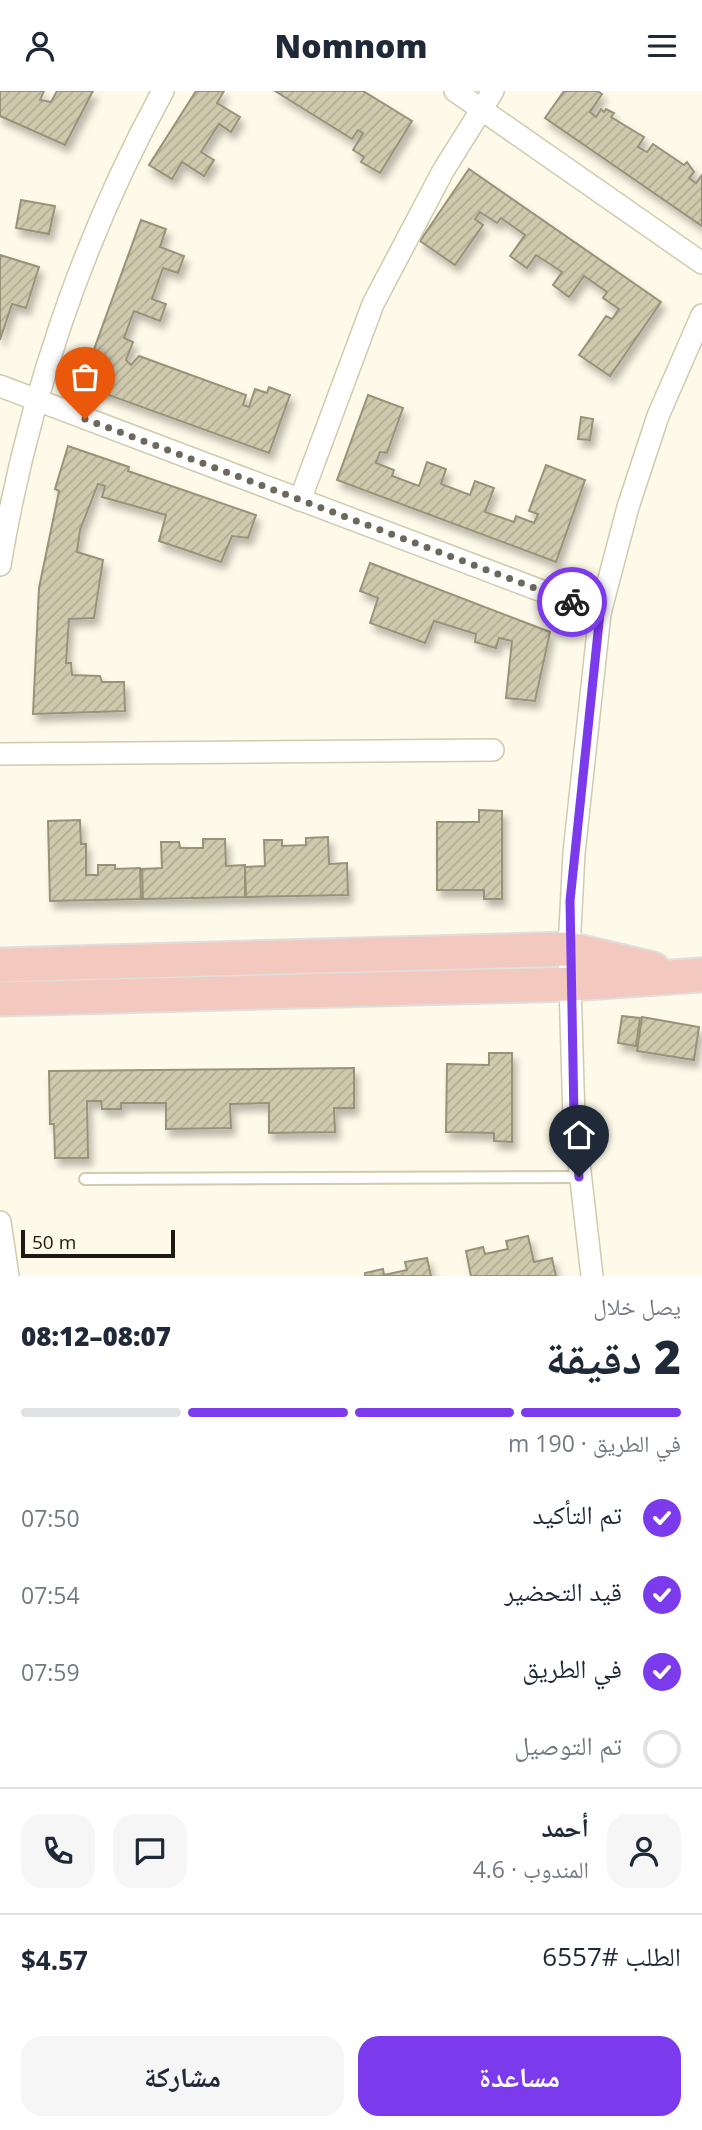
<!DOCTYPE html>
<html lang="ar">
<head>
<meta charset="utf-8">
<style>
	:root { --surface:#fff; --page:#f6f6f7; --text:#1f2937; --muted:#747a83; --line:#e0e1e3; --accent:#7c3aed }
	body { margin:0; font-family:"Open Sans","Noto Naskh Arabic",sans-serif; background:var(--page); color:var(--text); direction:rtl; height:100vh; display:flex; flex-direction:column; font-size:26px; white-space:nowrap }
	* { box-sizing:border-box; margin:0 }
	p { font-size:23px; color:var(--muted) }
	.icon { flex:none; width:38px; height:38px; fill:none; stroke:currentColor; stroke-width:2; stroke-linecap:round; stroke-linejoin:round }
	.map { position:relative; height:1185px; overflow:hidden; direction:ltr }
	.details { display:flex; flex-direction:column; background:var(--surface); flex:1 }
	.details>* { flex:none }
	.scale { position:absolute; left:21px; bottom:18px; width:154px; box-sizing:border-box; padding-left:7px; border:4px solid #1d1b10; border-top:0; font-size:19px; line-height:24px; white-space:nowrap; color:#1d1b10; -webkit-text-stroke:5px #fefae9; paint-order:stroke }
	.pin { position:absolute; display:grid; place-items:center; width:60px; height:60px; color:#fff; margin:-72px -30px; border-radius:50% 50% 50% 0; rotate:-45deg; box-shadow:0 0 7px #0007 }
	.pin .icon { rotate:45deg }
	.courier { position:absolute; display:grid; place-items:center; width:70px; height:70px; margin:-35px; border:5px solid #7c3aed; border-radius:50%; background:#fff; color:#222; box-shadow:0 2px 9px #0007 }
	.summary em { font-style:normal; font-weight:800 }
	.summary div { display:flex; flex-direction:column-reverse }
	.summary { display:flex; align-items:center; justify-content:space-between; height:119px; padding:0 21px }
	h1 { font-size:46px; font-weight:800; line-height:52px }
	.bar { display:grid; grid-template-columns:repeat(4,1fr); gap:10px 7px; align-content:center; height:84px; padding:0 21px }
	.bar i { height:9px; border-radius:5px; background:var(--line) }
	.bar .on { background:var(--accent) }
	.bar p { grid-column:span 4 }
	.line { display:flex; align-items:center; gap:18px; padding:0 21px; border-top:2px solid var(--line) }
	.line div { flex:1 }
	.round { display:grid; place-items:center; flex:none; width:74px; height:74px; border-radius:21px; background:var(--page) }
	ol { padding:0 21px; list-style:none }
	li { display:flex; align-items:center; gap:21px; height:77px }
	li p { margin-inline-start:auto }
	li .icon { padding:7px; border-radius:50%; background:var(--accent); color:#fff; stroke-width:4 }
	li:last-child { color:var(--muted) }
	li i { width:38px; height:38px; border:4px solid var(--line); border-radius:50% }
	.cta { display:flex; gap:14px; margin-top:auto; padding:14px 21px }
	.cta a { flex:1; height:80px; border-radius:21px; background:var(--accent); color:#fff; font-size:28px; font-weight:800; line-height:80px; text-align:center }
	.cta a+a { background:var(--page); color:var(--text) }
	header { display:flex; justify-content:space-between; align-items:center; height:91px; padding:0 21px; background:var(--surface); font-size:32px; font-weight:800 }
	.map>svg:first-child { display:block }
	.building { fill:url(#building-hatch); stroke:#989378; stroke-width:2; filter:url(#shadow) }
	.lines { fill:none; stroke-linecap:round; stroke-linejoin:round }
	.service-casing { stroke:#d0caae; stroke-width:14 }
	.minor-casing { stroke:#d0caae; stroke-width:24 }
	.primary-casing { stroke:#dfdfde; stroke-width:37 }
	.service { stroke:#fff; stroke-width:10 }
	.minor { stroke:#fff; stroke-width:21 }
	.primary { stroke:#f3c8be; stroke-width:33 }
	.done { stroke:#6c695c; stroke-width:7; stroke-dasharray:0 12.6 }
	.route { stroke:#7c3aed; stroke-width:9 }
</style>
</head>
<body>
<header><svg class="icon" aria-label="menu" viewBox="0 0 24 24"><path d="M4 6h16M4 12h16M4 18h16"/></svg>Nomnom<svg class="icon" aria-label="person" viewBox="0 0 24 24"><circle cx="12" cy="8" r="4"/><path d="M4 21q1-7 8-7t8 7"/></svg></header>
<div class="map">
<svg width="702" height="1185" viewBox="0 0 702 1185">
	<defs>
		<pattern id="building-hatch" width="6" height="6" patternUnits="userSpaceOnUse" patternTransform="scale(1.75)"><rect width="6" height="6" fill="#cfc9ad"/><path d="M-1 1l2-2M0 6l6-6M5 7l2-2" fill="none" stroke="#b1ac94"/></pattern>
		<filter id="shadow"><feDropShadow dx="4" dy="7" stdDeviation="3.5" flood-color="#0004"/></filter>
	</defs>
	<rect width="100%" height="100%" fill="#fefae9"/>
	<g class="building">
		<path d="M0,0H44L40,9L51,11L57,0H93L65,54L0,25Z"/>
		<path d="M196,0H224L217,12L240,26L231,41L219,33L201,61L214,69L204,85L182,71L172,88L149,74Z"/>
		<path d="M275,0H363L412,30L380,82L361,71L364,66L353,59L363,42L358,39L352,48Z"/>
		<path d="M564,0H597L602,3L590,21L596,26L601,18L604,21L606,18L614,22L611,26L644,46L638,56L647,61L653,53L684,74L687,71L694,81L689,87L696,92L702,84V135L545,27Z"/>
		<path d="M469,78L661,211L610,285L579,264L606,225L612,228L619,218L603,207L607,201L584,185L569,206L553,194L562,181L536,164L527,177L510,165L525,144L501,127L497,132L480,121L475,128L483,134L455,174L420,150Z"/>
		<path d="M21,109L55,115L49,143L16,137Z"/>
		<path d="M141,129L166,138L160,156L184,165L178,182L163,177L152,208L166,213L160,230L134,220L124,247L133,251L126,269L131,274L139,265L246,304L243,314L249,316L255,298L267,302L269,296L290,304L269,362L81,294Z"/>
		<path d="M0,164L39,176L26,217L12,213L0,249Z"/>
		<path d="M368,304L403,317L387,362L380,361L376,372L394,379L392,385L419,395L427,371L446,378L441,393L470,404L475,390L494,397L485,421L514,431L516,425L534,432L538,423L529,420L546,374L585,389L556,471L337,389Z"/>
		<path d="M581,326L593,328L590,349L578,348Z"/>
		<path d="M68,355L129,376L128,380L256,424L248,447L232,445L221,471L159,450L166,424L102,406L105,395L98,393L80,439L77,461L103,469L94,527L69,528L66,572H71L72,584L100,585L102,591H124L125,620L33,623L39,497L59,400L55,398Z"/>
		<path d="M370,472L550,541L535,610L506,607L512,550L499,547L496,557L475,551L476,543L434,530L425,552L370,532L378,507L360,500Z"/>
		<path d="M479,719L502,720V808H484V799H437V731H479Z"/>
		<path d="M80,729L81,753H86V784H98V774H115V778L140,777L141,808L50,810L48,730Z"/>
		<path d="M328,746L329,773L347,772L348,804L246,806L245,776L265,775L264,749H282V755L306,754V747Z"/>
		<path d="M203,748H225L226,775L245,774V806L143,808L142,778L162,777L161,751H179L180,757H203Z"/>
		<path d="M622,925L640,927L636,955L618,952Z"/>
		<path d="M642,926L699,936L694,969L637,960Z"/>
		<path d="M489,962H512V1051L494,1050V1042L446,1041L447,973L489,974Z"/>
		<path d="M354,977V1017H334L335,1041L269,1042V1012L230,1013L231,1037L166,1038V1012H121V1018H102L101,1010H87L88,1067H55L54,1033H50L49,980Z"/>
		<path d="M528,1145L534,1171L552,1167L556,1185H471L466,1160L483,1156L485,1163L508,1158L506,1150Z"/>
		<path d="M427,1167L431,1185H365V1182L383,1178L384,1184L407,1179L405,1171Z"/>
	</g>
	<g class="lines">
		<g class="service-casing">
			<path id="service" d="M85,1088L579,1086"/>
		</g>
		<g class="minor-casing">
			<g id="minor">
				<path d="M455,0L702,172"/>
				<path d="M0,295L600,522"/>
				<path d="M300,409L373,213L443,80L493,0"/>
				<path d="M0,474C27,311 83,146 163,0"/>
				<path d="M0,663L493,659"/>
				<path d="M0,1131L8,1185"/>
				<path d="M592,1185L574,1028L569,858L574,762L600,522L628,416L658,325L702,224"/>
			</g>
		</g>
		<g class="primary-casing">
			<g id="primary">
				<path d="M0,874L569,858L653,878"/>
				<path d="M0,908L570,893L702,884"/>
			</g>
		</g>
		<use href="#service" class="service"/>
		<use href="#minor" class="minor"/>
		<use href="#primary" class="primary"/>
	</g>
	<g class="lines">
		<path class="done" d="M85,328L572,511"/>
		<path class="route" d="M572,511L600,522L570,810L574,1027L579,1086"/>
	</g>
</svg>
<div class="scale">50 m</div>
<div class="pin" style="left:85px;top:328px;background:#ea580c"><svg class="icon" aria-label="bag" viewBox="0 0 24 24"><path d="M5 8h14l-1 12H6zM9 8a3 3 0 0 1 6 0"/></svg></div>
<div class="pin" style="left:579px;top:1086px;background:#1f2937"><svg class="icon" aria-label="home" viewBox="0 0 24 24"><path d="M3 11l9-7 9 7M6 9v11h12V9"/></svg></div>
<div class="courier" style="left:572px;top:511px"><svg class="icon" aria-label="bike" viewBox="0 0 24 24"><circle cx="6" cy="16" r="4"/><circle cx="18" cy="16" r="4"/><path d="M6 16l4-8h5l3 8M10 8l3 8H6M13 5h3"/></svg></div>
</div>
<section class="details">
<div class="summary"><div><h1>2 دقيقة</h1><p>يصل خلال</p></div><em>08:07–08:12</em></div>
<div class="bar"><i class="on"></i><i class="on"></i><i class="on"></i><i></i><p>في الطريق · 190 m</p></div>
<ol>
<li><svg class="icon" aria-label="check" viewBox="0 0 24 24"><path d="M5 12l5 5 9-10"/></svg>تم التأكيد<p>07:50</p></li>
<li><svg class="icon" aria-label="check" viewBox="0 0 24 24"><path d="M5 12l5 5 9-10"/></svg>قيد التحضير<p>07:54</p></li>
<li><svg class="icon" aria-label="check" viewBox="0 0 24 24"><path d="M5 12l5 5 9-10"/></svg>في الطريق<p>07:59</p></li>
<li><i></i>تم التوصيل</li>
</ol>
<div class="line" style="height:126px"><a class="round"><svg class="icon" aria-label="person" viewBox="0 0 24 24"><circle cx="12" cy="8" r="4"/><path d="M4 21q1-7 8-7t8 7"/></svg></a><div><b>أحمد</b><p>المندوب · 4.6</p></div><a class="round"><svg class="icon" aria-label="chat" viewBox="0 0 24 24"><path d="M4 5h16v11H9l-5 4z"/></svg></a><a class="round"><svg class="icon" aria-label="phone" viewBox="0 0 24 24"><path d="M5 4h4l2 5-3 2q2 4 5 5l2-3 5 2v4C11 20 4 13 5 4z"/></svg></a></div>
<div class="line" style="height:91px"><div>الطلب #6557</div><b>$4.57</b></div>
<div class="cta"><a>مساعدة</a><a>مشاركة</a></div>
</section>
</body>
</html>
